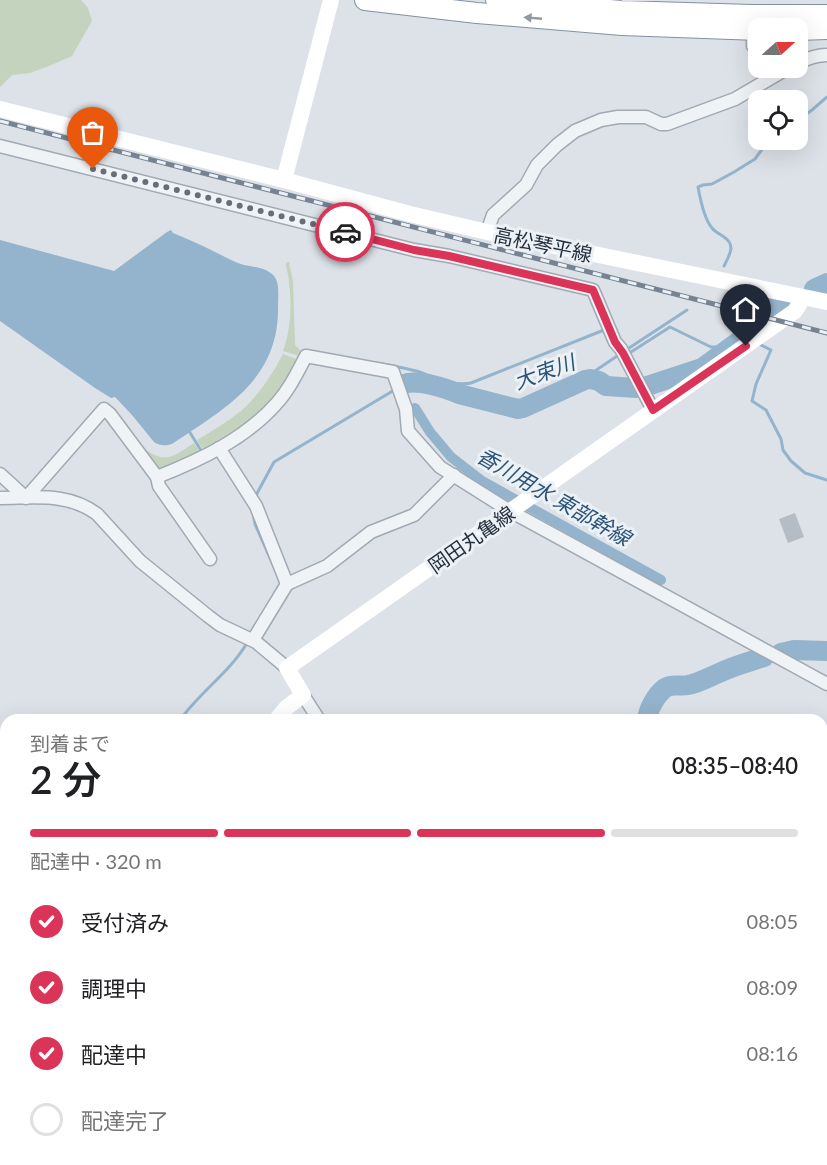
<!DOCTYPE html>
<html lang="ja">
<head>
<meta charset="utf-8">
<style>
	:root { --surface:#fff; --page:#f2f2f2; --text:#202124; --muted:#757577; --line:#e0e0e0; --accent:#db3459 }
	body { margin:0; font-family:Lato,"Noto Sans JP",sans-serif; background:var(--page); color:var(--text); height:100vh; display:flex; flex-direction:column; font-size:22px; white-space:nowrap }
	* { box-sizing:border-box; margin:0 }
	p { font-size:20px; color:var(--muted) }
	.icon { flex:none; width:33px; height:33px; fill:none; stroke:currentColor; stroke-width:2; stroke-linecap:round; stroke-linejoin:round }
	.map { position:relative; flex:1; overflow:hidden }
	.panel { position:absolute; left:0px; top:714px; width:828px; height:452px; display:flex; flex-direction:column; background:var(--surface); border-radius:18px 18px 0 0; box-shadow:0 6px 24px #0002 }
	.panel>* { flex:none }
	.needle { width:39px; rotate:69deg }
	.buttons { position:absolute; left:748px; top:18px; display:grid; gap:12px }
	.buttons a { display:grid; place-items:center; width:60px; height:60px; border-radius:12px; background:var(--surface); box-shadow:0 6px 24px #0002; font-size:30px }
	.pin { position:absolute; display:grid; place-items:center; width:51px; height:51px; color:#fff; margin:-62px -26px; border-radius:50% 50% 50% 0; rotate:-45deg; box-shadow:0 0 6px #0007 }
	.pin .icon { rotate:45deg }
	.courier { position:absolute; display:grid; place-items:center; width:60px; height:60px; margin:-30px; border:4px solid #db3459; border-radius:50%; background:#fff; color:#222; box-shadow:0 2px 8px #0007 }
	.headline em { font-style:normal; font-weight:600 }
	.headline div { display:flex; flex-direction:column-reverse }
	.headline { display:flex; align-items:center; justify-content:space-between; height:102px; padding:0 30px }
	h1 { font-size:39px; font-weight:600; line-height:45px }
	.bar { display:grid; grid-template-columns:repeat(4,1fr); gap:9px 6px; align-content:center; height:72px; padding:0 30px }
	.bar i { height:8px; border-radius:4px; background:var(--line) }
	.bar .on { background:var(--accent) }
	.bar p { grid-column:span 4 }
	ol { padding:0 30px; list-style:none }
	li { display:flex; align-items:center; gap:18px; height:66px }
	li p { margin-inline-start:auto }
	li .icon { padding:6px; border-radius:50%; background:var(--accent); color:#fff; stroke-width:4 }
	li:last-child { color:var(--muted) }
	li i { width:33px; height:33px; border:3px solid var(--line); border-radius:50% }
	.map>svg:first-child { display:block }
	.green { fill:#c4d3bd }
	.water { fill:#94b3cc }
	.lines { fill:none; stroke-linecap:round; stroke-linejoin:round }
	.stream { stroke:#94b3cc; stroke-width:3 }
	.canal { stroke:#94b3cc; stroke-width:10 }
	.river { stroke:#94b3cc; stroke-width:20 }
	.building { fill:#b4bcc6 }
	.minor-casing { stroke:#a2a9b2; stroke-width:15 }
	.trunk-casing { stroke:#8391a0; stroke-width:22 }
	.minor { stroke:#f0f3f6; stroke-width:12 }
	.secondary { stroke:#fff; stroke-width:16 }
	.trunk { stroke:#fff; stroke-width:20 }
	.rail-casing { stroke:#758393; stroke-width:5 }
	.rail { stroke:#ecf1f6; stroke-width:3; stroke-dasharray:9; stroke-linecap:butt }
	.oneway { fill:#9298a0 }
	.done { stroke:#656f7b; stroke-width:6; stroke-dasharray:0 10.8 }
	.route { stroke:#db3459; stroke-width:8 }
	.labels { text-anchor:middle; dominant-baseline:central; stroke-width:6; stroke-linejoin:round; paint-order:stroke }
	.street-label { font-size:20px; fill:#253140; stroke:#ecf1f6 }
	.water-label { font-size:21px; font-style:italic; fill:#2b5378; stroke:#ecf1f6 }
</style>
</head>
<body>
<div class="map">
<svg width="827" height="1165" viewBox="0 0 827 1165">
	<rect width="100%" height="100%" fill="#dde2e8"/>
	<g class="green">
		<path d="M0,0H81L88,8L92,21L72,56L49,66L30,73L12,75L0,87Z"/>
		<path d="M289,262L293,282L295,345L302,352L299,356L283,351C291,329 292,305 289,282C289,275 286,270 286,263Z"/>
		<path d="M283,354L299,360L281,388L251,420L203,449L197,440C212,431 227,422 241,411C259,395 272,375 283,354Z"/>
		<path d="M107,403L130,428C135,443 153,460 169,457C178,455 187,447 194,443L200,452L159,468L153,467L106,404Z"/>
	</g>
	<path class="water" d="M171,230L173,233C186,238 199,244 211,250C222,255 233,262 244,265C254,267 267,268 274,276C280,283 278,298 278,307C279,380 225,408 172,444C165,446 160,446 154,442L132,415L115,397L111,398L95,388L0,321V240L114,271L167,232Z"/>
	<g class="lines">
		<g class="stream">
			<path d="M798,120L812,110L827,97"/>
			<path d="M724,266C730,254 736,245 724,237C720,234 715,232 712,228C705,220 700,198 698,187L703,185L712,184L734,172L755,159L769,140"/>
			<path d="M757,343L771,350L756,384L752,401L766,410L781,439L783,450L791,461L805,473L827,480"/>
			<path d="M626,350L687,310"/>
			<path d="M627,352H631L670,327L711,347H718L737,335L746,338"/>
			<path d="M369,362C385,364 400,367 416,371C433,376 452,387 471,383L604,330L605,333"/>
			<path d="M416,382L419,372"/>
			<path d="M451,390C475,393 497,405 520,405L589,375L620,354"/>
			<path d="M189,431L202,452L203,451"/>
			<path d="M255,497L274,462L396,389"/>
			<path d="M253,512L255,524L274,567"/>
			<path d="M180,720C200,692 230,672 247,643"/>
			<path d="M0,1052L2,1038L6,1028"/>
		</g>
		<path class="canal" d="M415,408L430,432L451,457L482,481L661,580"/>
		<g class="river">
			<path d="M814,289L827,283"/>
			<path d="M404,384C417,379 446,388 459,394L518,409L523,408L585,380L590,379L599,381L606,386L636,388L647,386L702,368L750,333L772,306L784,303"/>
			<path d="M781,653L794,650L827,651"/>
			<path d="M647,720C648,709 656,695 665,688C672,683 681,687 688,685C699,683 709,677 719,673C733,666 749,662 764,657"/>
		</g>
	</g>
	<path class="building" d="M795,513L804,537L788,543L779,519Z"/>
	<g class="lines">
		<g class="minor-casing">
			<g id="minor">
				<path d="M753,30V46H759"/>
				<path d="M798,63C808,58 816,55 827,55"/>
				<path d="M0,146L414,250L449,256L593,290L615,342L621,349L653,410"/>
				<path d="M487,232L493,215L526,185L537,165L557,145L575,131L601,120L618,117H646L661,124H667L735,99L788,68"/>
				<path d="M219,448L256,506L287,584L327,566L371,532L414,515L454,475"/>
				<path d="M0,474L26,498L104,409L110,414L157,477L159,486L210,559"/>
				<path d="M157,477C200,460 245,439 276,404C289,390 297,373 306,356L393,372L406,409L408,431L440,467L510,511L827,684"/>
				<path d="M0,498C35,498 67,492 97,514L140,561L208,616L220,625L256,642L287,668"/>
				<path d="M253,640L287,584"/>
				<path d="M303,695L319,720"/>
				<path d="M822,912L827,910"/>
				<path d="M822,923L827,931"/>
				<path d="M0,963L6,968"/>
				<path d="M822,1095L827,1092"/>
				<path d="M345,1160L349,1165"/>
				<path d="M246,1165L253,1160"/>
				<path d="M728,1165L731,1160"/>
			</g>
		</g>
		<g class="trunk-casing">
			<g id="trunk">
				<path d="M365,0L477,13L622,25L759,30"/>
				<path d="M496,0L621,11L752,15H827"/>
				<path d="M798,30L827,29"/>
				<path d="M822,1153L827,1152"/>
				<path d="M778,1165L798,1160"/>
			</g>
		</g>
		<use href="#minor" class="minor"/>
		<g class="secondary">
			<path d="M0,109L284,180L410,214L487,232L827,302"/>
			<path d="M284,180L331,0"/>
			<path d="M276,720L286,708L303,695L287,668L795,311L803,298"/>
			<path d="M5,1165L6,1148"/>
		</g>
		<use href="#trunk" class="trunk"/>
		<g class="rail-casing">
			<path id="rail" d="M0,121L827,333"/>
		</g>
		<use href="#rail" class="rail"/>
	</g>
	<defs><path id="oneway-solid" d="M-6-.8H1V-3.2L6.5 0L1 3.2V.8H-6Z" transform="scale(1.5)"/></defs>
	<use class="oneway" href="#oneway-solid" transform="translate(533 18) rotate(-175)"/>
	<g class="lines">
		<path class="done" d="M93,169L345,232"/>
		<path class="route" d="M345,232L414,250L449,256L593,290L615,342L623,353L653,410L746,346"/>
	</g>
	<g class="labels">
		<g class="street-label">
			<text transform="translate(543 244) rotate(12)">高松琴平線</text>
			<text transform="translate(471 539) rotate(-35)">岡田丸亀線</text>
		</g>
		<g class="water-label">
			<text transform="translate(544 371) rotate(-20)">大束川</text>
			<text transform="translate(554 496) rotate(30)">香川用水 東部幹線</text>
		</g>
	</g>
</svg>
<div class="buttons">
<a><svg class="needle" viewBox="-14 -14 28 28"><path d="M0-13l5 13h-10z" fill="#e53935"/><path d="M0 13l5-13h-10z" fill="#757577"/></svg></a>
<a><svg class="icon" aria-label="locate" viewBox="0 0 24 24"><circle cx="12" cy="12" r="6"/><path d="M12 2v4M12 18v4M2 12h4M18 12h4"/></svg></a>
</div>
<div class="pin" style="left:93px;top:169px;background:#ea580c"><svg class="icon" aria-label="bag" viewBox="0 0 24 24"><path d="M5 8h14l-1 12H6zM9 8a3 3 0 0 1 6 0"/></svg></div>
<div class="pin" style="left:746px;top:346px;background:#1f2937"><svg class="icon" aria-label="home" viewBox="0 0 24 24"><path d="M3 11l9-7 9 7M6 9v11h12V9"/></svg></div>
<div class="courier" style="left:345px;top:232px"><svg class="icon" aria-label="car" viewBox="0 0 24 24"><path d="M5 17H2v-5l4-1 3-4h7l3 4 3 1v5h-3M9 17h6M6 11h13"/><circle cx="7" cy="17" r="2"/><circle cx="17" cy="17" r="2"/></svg></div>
<section class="panel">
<div class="headline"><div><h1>2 分</h1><p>到着まで</p></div><em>08:35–08:40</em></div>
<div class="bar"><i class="on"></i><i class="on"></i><i class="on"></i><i></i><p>配達中 · 320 m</p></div>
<ol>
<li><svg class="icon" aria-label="check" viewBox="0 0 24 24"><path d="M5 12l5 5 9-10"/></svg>受付済み<p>08:05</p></li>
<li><svg class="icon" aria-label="check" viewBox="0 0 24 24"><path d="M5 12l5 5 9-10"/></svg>調理中<p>08:09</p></li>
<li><svg class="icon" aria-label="check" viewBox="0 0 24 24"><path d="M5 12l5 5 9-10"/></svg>配達中<p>08:16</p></li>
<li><i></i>配達完了</li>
</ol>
</section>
</div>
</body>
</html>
